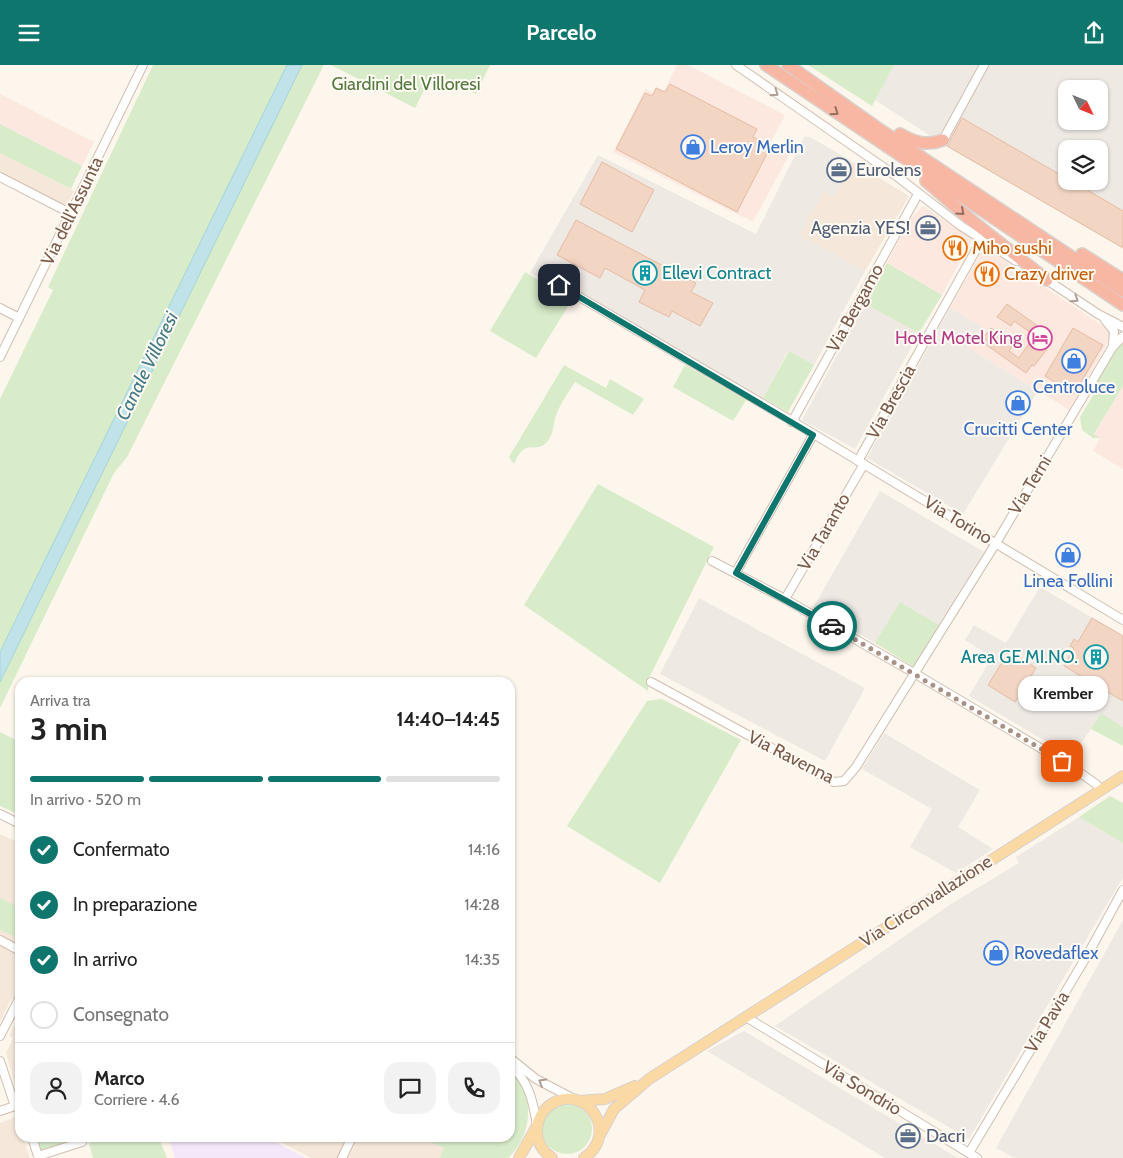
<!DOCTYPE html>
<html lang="it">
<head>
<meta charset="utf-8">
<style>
	:root { --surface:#fff; --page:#f2f2f2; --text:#222; --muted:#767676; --line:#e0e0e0; --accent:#0f766e }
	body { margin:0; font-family:Cabin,sans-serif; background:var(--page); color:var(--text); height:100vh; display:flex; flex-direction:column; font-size:19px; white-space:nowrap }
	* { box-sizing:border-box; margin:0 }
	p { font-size:16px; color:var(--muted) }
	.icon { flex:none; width:28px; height:28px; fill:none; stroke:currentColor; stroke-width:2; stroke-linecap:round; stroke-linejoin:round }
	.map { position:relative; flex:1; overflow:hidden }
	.sheet { position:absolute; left:15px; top:612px; width:500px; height:465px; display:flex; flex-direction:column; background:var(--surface); border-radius:15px; box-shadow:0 1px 4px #0004 }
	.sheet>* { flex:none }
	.needle { width:32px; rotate:133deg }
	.tools { position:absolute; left:1058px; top:15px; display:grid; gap:10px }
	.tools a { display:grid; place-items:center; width:50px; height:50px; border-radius:10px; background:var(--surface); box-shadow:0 1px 4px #0004; font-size:25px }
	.pin { position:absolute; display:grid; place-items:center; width:42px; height:42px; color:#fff; margin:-21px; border-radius:10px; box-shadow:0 2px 8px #0006 }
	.courier { position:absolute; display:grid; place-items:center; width:50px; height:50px; margin:-25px; border:4px solid #0f766e; border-radius:50%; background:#fff; color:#222; box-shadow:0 1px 6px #0007 }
	.bubble { position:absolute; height:35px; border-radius:15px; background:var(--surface); box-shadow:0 1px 4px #0004; font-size:16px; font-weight:800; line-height:35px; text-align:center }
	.head em { font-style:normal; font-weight:800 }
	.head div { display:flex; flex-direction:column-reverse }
	.head { display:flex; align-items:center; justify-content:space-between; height:85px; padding:0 15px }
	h1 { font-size:32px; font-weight:800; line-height:38px }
	.bar { display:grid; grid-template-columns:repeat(4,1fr); gap:8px 5px; align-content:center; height:60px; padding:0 15px }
	.bar i { height:6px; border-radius:4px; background:var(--line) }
	.bar .on { background:var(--accent) }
	.bar p { grid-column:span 4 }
	.line { display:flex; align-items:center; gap:12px; padding:0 15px; border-top:1px solid var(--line) }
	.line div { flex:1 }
	.round { display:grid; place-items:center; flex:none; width:52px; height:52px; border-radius:15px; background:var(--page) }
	ol { padding:0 15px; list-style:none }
	li { display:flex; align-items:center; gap:15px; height:55px }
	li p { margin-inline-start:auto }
	li .icon { padding:5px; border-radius:50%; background:var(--accent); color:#fff; stroke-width:4 }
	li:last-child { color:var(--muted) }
	li i { width:28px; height:28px; border:2px solid var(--line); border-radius:50% }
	header { display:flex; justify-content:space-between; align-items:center; height:65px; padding:0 15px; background:var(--accent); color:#fff; font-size:22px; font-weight:800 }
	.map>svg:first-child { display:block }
	.residential { fill:#f5e8da }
	.commercial { fill:#fde8e0 }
	.industrial { fill:#efe9e4; fill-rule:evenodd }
	.education { fill:#f3e8fa }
	.green { fill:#d8ecc9 }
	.water { fill:#bfe3e8; stroke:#a5d3da }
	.building { fill:#f3d5c3; stroke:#e6bba3 }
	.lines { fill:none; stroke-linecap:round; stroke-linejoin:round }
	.minor-casing { stroke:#d1beb0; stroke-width:10 }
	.major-casing { stroke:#dad1cd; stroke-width:12 }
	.highway-casing { stroke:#dad1cd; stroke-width:14 }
	.minor { stroke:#fff; stroke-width:8 }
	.major { stroke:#fbd9a5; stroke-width:10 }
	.highway { stroke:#f7b7a3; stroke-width:11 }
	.oneway { stroke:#af9d94 }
	.oneway2 { stroke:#936e5e }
	.done { stroke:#a89285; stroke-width:5; stroke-dasharray:0 9 }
	.route { stroke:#0f766e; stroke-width:6 }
	.labels { text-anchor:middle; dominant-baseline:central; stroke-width:4; stroke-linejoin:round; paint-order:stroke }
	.park-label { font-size:18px; fill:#537a41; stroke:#fffaf3 }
	.shop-label { font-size:18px; fill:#366cbe; stroke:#fffaf3 }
	.service-label { font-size:18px; fill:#4e5e75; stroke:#fffaf3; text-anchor:start }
	.street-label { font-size:18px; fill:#7a5c4d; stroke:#fffaf3 }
	.food-label { font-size:18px; fill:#c56008; stroke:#fffaf3; text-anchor:start }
	.culture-label { font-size:18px; fill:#0d838f; stroke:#fffaf3; text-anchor:start }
	.hotel-label { font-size:18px; fill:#b23c85; stroke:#fffaf3; text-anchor:end }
	.water-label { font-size:19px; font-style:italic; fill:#437c86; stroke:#fffaf3 }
</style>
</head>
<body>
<header><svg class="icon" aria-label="menu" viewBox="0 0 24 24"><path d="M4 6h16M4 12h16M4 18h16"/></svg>Parcelo<svg class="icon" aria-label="share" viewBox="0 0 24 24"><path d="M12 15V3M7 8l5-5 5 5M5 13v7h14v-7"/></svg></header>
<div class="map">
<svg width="1123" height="1093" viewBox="0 0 1123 1093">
	<rect width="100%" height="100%" fill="#fdf6ec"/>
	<g class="residential">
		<path d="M0,88L74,126L63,148L0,117Z"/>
		<path d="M853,97L909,131L865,206L799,170L824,125L834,131Z"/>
		<path d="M0,769L20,778V937L12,933L0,956Z"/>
		<path d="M20,950V1037L6,988L13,973L9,971Z"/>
		<path d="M16,1052L20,1064V1072L23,1073L30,1093H0V1058Z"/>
		<path d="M273,1073H449L439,1093H311Z"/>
	</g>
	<g class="commercial">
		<path d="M677,0H688L785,50L770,79L789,90L753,157L613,87L645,24L653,28L656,22L664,26Z"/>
		<path d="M0,29L94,77L82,101L0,59Z"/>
		<path d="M923,141L972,174L942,230L887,198L910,154Z"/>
		<path d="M984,182L1106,263L1112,271L1069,345L968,282L980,261L950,243Z"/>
		<path d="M1123,321V404L1093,386L1100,373L1094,370Z"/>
	</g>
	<g class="industrial">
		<path d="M894,0H1123V183L946,81L875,35ZM1066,24H1099V56H1066ZM1066,84H1099V116H1066Z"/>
		<path d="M804,72H810L853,97L834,131L824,126L799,170L865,206L814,300L788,286L763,333L561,217L557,224L530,208L598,90L756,169Z"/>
		<path d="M865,239L919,268L855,384L802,355Z"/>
		<path d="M950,243L981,261L968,282L1038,326L963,449L867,393Z"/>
		<path d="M880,426L984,487L939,560L900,537L875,578L813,543Z"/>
		<path d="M1040,522L1123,571V662L1101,649L1072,692L969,631L992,592L965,575L974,560L1006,578Z"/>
		<path d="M699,533L865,623L825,696L660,609Z"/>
		<path d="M884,668L980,725L958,762L993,784L956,808L910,782L932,744L862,704Z"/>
		<path d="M1079,752L1123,778V812L969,1074L775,961L951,839L1019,798L1016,792Z"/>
		<path d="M1123,855V1093H1015L996,1083Z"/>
		<path d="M744,966L958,1093H885L707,986Z"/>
	</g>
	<path class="education" d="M169,1073H267L306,1093H175Z"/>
	<g class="green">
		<path d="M153,0H287L0,587V334L53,225L48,222Z"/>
		<path d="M302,0H324L127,392L114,408L0,643V617Z"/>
		<path d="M331,0H490L476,29L433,8L415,43Z"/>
		<path d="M808,0H894L872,41Z"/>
		<path d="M0,59L82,101L71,124L0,88Z"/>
		<path d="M887,198L942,230L919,268L865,239Z"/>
		<path d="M525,207L572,235L536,293L490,266Z"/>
		<path d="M1123,275V321L1094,369L1100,373H1093L1082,365L1080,352L1094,329L1096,316Z"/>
		<path d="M789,286L814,300L788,347L763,333Z"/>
		<path d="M564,300L606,323L610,314L644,334L633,350L575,317C569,327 561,337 557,348C552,358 555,368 547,377C536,390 525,371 514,399L509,392Z"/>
		<path d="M685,300L746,335L733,356L673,322Z"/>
		<path d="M598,419L714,482L648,615V626L524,540Z"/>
		<path d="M900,537L939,560L914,602L875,578Z"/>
		<path d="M662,634L741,675L660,818L567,761L647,636Z"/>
		<path d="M1101,648L1123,662V681L1091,664Z"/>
		<path d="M0,667L20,677V750L0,741Z"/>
		<path d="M1110,731L1123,738V778L1079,752Z"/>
		<path d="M0,833L20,843V874L0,865Z"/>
		<path d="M510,1004C536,1027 533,1071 508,1093H439L444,1083L422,1073L510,1072Z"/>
		<circle cx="567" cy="1064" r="25"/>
		<path d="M77,1072L78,1074L41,1086L37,1073Z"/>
		<path d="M105,1073H159L167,1093H93L89,1078Z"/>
	</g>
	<path class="water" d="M287,0H302L0,617V587Z"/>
	<g class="building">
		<path d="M670,19L757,64L753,72L771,81L737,147L616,84L645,28L652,31L656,23L665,27Z"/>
		<path d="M962,53L1066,113V116H1072L1123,146V183L947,81Z"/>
		<path d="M602,97L654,125L632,167L580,139Z"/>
		<path d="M576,155L696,218L691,227L713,238L700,261L672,246L669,252L639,237L645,225L605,203L600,213L557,190Z"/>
		<path d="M1007,239L1052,271L1045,282L1047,284L1034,301L1032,300L1026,308L981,276L991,263L1014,279L1009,286L1019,293L1030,277L1027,274L1031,268L1014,256L1011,261L997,252Z"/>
		<path d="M1073,263L1103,280L1074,329L1045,311Z"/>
		<path d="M1092,553L1123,571V636L1064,601L1074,583L1070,581L1074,574L1078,577Z"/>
		<path d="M1009,586L1036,603L1015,637L988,620Z"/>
	</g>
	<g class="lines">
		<g class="minor-casing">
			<g id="minor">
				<path d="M736,0L899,113L961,161L1016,196"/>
				<path d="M943,75L984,0"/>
				<path d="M0,112L70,148"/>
				<path d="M1044,213L1098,249L1123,262"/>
				<path d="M559,220L787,353L1123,555"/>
				<path d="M0,243L19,253"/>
				<path d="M1105,255L1114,266L1113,280"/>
				<path d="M0,292L143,0"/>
				<path d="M792,357L918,129"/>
				<path d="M858,396L982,174"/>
				<path d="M712,496L785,534L914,608L1069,700L1096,719L1101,725"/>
				<path d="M736,507L813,370"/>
				<path d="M785,534L864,399"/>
				<path d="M651,617L834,717L844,716L856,702L996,478L1112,283L1123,271"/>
				<path d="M0,749L20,759"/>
				<path d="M0,875L20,886"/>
				<path d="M746,952L977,1093"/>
				<path d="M0,971L20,932"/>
				<path d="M510,993L536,1014L574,1034"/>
				<path d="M0,996L15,1041L0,1046"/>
				<path d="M510,1000C529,1016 533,1036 537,1060"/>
				<path d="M32,1072L38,1091L82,1077L80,1072"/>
				<path d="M969,1088L1088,889L1123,825"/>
				<path d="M342,1093L352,1072"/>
			</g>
		</g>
		<g class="major-casing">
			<g id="major">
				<path d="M579,1036L605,1034L635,1021"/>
				<path d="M600,1070L614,1044L649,1014L1123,711"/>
				<path d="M519,1093L537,1061"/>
				<path d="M552,1093C542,1086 536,1076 537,1063C538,1054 543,1045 550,1040C585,1016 621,1068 584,1093"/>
			</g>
		</g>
		<g class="highway-casing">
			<g id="highway">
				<path d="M766,0L1123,240"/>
				<path d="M788,0L879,64L1123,226"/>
				<path d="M900,69C915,78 927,81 943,75"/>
				<path d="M926,116L971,155L1047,215"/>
				<path d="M1082,189L1123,215"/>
			</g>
		</g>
		<use href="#minor" class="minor"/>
		<use href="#major" class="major"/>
		<use href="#highway" class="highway"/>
	</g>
	<defs><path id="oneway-chevron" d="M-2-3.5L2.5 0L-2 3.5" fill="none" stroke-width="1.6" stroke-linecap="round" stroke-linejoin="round" transform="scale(1.25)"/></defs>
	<g class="oneway">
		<use href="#oneway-chevron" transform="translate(775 28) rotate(35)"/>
		<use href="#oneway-chevron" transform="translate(1075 234) rotate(34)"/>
		<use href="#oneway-chevron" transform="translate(542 1017) rotate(-149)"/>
	</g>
	<g class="oneway2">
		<use href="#oneway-chevron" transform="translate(835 47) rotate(34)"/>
		<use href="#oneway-chevron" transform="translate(961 147) rotate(42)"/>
	</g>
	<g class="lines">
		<path class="done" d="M832,561L1062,696"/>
		<path class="route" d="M559,220L813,370L736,508L832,561"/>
	</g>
	<defs>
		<g id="shop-ring" transform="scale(1.25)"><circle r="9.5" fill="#fffaf3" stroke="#3f7fe0" stroke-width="1.5"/><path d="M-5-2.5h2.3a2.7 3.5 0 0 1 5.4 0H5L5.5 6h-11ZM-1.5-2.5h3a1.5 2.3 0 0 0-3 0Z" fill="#3f7fe0"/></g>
		<g id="office-ring" transform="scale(1.25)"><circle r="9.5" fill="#fffaf3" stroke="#5c6f8a" stroke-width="1.5"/><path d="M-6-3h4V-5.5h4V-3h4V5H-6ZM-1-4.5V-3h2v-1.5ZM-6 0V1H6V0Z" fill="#5c6f8a"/></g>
		<g id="restaurant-ring" transform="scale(1.25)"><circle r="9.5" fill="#fffaf3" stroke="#e8710a" stroke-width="1.5"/><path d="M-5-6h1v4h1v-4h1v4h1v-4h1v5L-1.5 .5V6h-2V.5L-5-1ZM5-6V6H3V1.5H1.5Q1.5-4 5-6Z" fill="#e8710a"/></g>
		<g id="building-ring" transform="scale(1.25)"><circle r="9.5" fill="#fffaf3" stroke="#0f9aa8" stroke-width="1.5"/><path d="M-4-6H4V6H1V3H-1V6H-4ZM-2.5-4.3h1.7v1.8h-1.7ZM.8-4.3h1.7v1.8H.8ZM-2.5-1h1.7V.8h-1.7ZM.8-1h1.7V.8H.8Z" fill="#0f9aa8"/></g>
		<g id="hotel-ring" transform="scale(1.25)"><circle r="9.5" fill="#fffaf3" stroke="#d1479c" stroke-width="1.5"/><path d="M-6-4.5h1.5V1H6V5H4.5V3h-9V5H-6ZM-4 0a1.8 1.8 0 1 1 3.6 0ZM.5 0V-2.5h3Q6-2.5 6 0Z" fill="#d1479c"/></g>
	</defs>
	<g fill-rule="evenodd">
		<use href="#shop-ring" x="693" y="82"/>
		<use href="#office-ring" x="839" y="105"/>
		<use href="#office-ring" x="928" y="163"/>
		<use href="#restaurant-ring" x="955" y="183"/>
		<use href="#building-ring" x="645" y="208"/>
		<use href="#restaurant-ring" x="987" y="209"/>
		<use href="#hotel-ring" x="1040" y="273"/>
		<use href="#shop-ring" x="1074" y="296"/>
		<use href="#shop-ring" x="1018" y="338"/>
		<use href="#shop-ring" x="1068" y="490"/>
		<use href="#building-ring" x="1096" y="592"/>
		<use href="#shop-ring" x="996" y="888"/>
		<use href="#office-ring" x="908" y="1071"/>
	</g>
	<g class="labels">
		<g class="park-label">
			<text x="406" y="19">Giardini del Villoresi</text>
		</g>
		<g class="shop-label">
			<text x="710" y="82" text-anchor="start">Leroy Merlin</text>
			<text x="1074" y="322">Centroluce</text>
			<text x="1018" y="364">Crucitti Center</text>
			<text x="1068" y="516">Linea Follini</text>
			<text x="1014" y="888" text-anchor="start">Rovedaflex</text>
		</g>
		<g class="service-label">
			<text x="856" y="105">Eurolens</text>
			<text x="910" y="163" text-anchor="end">Agenzia YES!</text>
			<text x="926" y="1071">Dacri</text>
		</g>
		<g class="street-label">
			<text transform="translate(72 146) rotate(-64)">Via dell'Assunta</text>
			<text transform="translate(855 243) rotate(-61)">Via Bergamo</text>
			<text transform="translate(891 337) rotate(-61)">Via Brescia</text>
			<text transform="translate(1030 420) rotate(-59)">Via Terni</text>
			<text transform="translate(958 455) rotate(31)">Via Torino</text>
			<text transform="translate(824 467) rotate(-60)">Via Taranto</text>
			<text transform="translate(791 692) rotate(27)">Via Ravenna</text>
			<text transform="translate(926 836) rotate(-33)">Via Circonvallazione</text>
			<text transform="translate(1047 957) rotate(-59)">Via Pavia</text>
			<text transform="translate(862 1023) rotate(31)">Via Sondrio</text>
		</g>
		<g class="food-label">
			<text x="972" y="183">Miho sushi</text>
			<text x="1004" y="209">Crazy driver</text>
		</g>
		<g class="culture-label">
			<text x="662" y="208">Ellevi Contract</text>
			<text x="1078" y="592" text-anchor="end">Area GE.MI.NO.</text>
		</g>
		<g class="hotel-label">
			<text x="1022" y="273">Hotel Motel King</text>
		</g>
		<g class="water-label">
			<text transform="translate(147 301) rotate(-64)">Canale Villoresi</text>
		</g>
	</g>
</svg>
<div class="tools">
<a><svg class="needle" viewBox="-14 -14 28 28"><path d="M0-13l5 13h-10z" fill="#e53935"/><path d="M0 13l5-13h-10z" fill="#767676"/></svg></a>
<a><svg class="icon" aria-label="layers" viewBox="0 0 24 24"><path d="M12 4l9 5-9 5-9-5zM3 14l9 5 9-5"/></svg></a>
</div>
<div class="pin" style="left:1062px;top:696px;background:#ea580c"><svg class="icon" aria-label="bag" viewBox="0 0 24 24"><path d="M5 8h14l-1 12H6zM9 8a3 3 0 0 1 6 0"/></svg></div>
<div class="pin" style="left:559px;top:220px;background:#1f2937"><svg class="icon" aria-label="home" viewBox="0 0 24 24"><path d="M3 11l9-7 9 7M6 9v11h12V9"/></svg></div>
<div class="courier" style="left:832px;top:561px"><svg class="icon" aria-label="car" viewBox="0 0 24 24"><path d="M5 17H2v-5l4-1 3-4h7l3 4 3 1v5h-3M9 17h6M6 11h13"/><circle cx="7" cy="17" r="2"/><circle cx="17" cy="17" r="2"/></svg></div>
<div class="bubble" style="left:1018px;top:611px;width:90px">Krember</div>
<section class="sheet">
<div class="head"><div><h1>3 min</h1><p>Arriva tra</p></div><em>14:40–14:45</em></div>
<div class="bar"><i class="on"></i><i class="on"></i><i class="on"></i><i></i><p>In arrivo · 520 m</p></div>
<ol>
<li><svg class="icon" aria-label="check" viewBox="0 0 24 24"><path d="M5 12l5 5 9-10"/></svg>Confermato<p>14:16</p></li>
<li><svg class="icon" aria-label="check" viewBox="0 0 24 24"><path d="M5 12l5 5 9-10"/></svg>In preparazione<p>14:28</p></li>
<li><svg class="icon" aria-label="check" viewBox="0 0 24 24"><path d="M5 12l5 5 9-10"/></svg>In arrivo<p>14:35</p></li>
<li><i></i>Consegnato</li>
</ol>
<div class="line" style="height:90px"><a class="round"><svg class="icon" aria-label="person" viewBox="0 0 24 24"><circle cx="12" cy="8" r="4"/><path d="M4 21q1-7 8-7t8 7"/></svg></a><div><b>Marco</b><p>Corriere · 4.6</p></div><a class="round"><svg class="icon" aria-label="chat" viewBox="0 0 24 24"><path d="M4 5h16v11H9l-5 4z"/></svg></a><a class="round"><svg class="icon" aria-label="phone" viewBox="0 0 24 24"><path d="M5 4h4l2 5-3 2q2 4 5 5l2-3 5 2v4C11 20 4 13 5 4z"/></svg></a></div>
</section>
</div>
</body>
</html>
